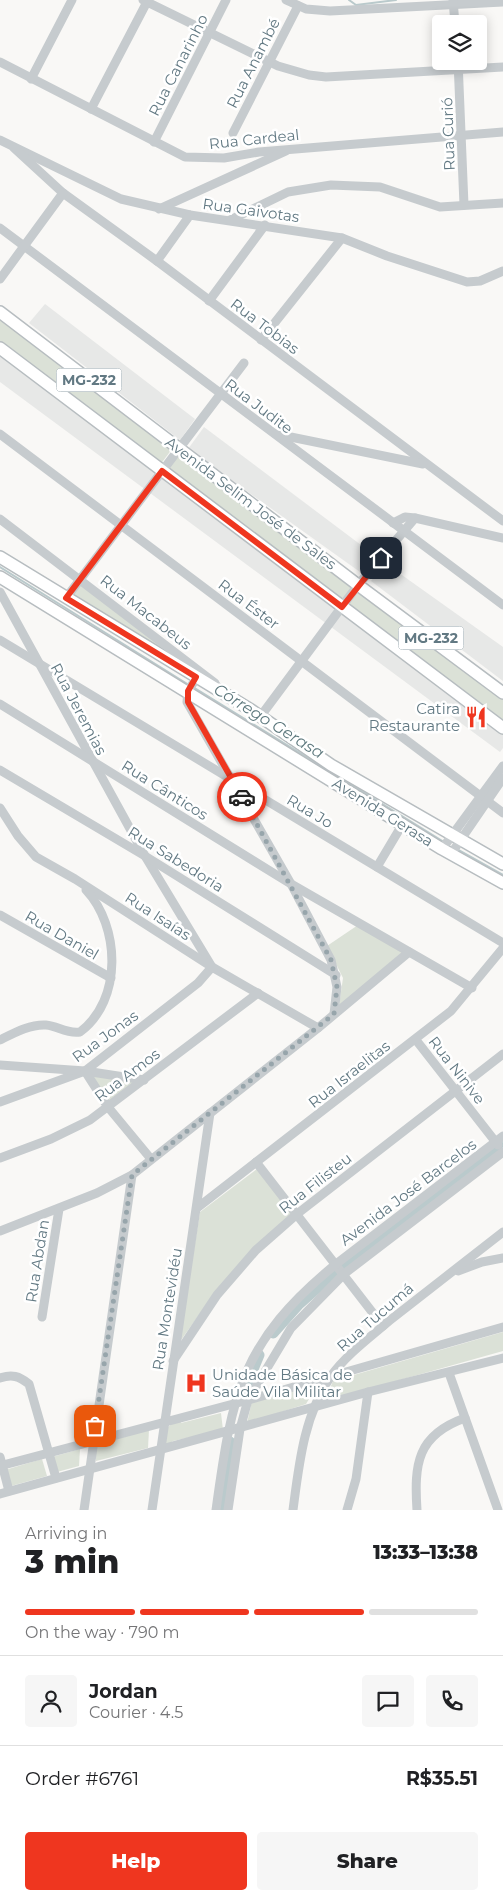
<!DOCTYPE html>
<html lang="en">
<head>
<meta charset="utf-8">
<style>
	:root { --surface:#fff; --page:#f6f6f6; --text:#202124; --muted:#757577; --line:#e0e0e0; --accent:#ef361f }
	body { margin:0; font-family:Montserrat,sans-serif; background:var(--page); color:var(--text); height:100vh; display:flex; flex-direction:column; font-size:19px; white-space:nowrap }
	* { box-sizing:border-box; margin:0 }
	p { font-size:16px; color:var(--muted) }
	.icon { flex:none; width:28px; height:28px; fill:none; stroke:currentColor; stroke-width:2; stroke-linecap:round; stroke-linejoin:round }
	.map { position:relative; height:1510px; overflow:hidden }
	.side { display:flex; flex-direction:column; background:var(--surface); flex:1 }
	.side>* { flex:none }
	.buttons { position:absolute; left:432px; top:15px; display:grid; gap:10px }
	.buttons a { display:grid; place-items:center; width:55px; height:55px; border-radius:5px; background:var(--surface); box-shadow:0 2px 12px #0003; font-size:25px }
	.pin { position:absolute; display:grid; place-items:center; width:42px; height:42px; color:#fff; margin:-21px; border-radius:10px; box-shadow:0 2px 8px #0006 }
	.courier { position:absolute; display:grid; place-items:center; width:50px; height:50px; margin:-25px; border:4px solid #ef361f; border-radius:50%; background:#fff; color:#222; box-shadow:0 1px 6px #0007 }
	.summary em { font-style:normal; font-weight:800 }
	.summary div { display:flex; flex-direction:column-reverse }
	.summary { display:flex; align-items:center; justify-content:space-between; height:85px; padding:0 25px }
	h1 { font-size:32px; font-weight:800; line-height:38px }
	.bar { display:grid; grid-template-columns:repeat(4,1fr); gap:8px 5px; align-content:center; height:60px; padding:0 25px }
	.bar i { height:6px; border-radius:4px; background:var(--line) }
	.bar .active { background:var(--accent) }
	.bar p { grid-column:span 4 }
	.line { display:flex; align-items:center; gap:12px; padding:0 25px; border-top:1px solid var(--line) }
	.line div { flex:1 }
	.round { display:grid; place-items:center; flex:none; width:52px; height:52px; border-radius:5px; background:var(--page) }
	.button { display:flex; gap:10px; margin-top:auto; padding:10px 25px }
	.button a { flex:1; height:58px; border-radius:5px; background:var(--accent); color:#fff; font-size:20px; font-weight:800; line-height:58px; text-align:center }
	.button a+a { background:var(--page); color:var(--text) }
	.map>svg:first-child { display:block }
	.built { fill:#e7e8e7 }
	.green { fill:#dbe1d7 }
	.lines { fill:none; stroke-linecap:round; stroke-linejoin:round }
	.stream { stroke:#bacacc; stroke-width:2 }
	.river { stroke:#bacacc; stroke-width:11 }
	.major-casing { stroke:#b7bdc0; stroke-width:14 }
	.minor { stroke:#c6cbce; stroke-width:9 }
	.major { stroke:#fff; stroke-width:11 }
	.done { stroke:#97a5ab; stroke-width:5; stroke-dasharray:0 9 }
	.route { stroke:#ef361f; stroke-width:6 }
	.labels { text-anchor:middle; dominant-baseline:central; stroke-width:5; stroke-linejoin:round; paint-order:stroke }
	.shield { fill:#fff; stroke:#91a1a8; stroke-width:1 }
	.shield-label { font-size:14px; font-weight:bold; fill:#627983 }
	.street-label { font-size:15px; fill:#627983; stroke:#fff }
	.poi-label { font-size:15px; fill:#627983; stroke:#fff; text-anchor:end }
	.water-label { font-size:16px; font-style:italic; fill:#5d787d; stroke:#fff }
</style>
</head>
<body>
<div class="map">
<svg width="503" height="1510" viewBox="0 0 503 1510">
	<rect width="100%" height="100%" fill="#f9f8f6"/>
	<g class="built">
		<path d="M45,304L195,419L180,440L29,323Z"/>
		<path d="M0,355L503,733V748L500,752L0,382Z"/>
		<path d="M204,427L373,554L360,572L188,449Z"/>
		<path d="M385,563L503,647V681L371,581Z"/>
	</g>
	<g class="green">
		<path d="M0,317L172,449L160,465L0,344Z"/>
		<path d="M179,453L353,585L341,602L167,471Z"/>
		<path d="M81,584L220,689L72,597Z"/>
		<path d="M359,589L503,700V723L347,606Z"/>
		<path d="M358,925L404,951L339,1006L343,978L327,946Z"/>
		<path d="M88,1073L139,1081L108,1104Z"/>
		<path d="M257,1169L293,1214L215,1292L179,1343L200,1212Z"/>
		<path d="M503,1332V1351L325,1401L333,1381Z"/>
		<path d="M318,1384L306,1404L247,1423L252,1401Z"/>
		<path d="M221,1413L223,1430L173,1441L164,1447L168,1427L180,1418L181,1423Z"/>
		<path d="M149,1430L148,1448L96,1461V1444Z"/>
		<path d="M80,1449L79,1466L57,1472L52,1457Z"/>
		<path d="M42,1459L47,1476L11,1486L5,1470Z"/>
	</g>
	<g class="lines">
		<g class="stream">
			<path d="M349,0L356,5L396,0"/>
			<path d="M0,567L189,685"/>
			<path d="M193,687L444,842"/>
			<path d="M457,849L503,875"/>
		</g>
		<g class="river">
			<path d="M273,1333L298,1305L324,1282L498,1145"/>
			<path d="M241,1398L259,1355"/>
			<path d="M221,1510L230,1442"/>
		</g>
		<g class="major-casing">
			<g id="major">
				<path d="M0,312L358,585L503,693"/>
				<path d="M0,348L503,728"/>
				<path d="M0,557L251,710L331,765L503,864"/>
				<path d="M0,577L442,849L503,883"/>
			</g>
		</g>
		<g class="minor">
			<path d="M143,0L278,66L309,75L326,77L503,67"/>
			<path d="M286,0L306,9L330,11L503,2"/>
			<path d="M453,0L455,24"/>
			<path d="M458,61L464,205"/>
			<path d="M0,62L185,157L224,158L259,152L503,132"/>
			<path d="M31,79L72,0"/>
			<path d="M91,109L148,0"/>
			<path d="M233,133L298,6"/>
			<path d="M0,140L121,199L190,215L342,238L387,256L467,282L480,281L503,271"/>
			<path d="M154,142L226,0"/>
			<path d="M14,148L63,193L157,261L503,521"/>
			<path d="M159,209L286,151"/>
			<path d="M230,220L288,192L331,185L380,187L440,207L503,203"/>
			<path d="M0,228L503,605"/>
			<path d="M157,261L190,215"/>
			<path d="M0,279L63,193"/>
			<path d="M209,301L265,225"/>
			<path d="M261,340L342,238"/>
			<path d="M0,434L503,813"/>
			<path d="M276,434L423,464"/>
			<path d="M0,519L215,683"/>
			<path d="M393,523L405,517L415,518L503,538"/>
			<path d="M0,592L145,856L212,967L198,983L85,1071L0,1102"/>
			<path d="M66,598L244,363"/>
			<path d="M0,640L503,943"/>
			<path d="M197,677L188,691L187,702L291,884L331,960L337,987L334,1014"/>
			<path d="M0,704L291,884L472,988"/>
			<path d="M260,717L358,585L415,518"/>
			<path d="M0,770L145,856L336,975"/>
			<path d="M0,808L18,836L36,857L75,879L212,967L318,1028"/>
			<path d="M442,849L503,766"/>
			<path d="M451,854L503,778"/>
			<path d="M377,867L402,825"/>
			<path d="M0,915L111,978"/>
			<path d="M0,1040C14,1033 30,1024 46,1025C58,1026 66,1034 80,1032C123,1000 120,926 86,890"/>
			<path d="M416,1040L498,1145"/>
			<path d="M0,1065L85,1071L144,1080"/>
			<path d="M85,1071L108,1107L151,1159"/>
			<path d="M0,1158L51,1139L90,1120L258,993"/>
			<path d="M256,1162L383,1326"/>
			<path d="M197,1208L451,1011L503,948"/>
			<path d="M0,1231L97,1193L132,1175L318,1028L409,952"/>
			<path d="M458,1271L482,1262L503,1258"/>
			<path d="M42,1317L59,1209"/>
			<path d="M173,1361L217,1295L256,1250L297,1214L503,1054"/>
			<path d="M449,1373L498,1510"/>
			<path d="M0,1378C12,1374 19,1376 29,1384L56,1478"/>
			<path d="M0,1457L9,1491"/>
			<path d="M0,1466L252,1399L503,1327"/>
			<path d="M0,1494L368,1392L503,1358"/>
			<path d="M84,1510L132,1175"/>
			<path d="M152,1510L210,1113"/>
			<path d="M216,1510C232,1393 241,1342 336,1264L503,1136"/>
			<path d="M228,1510L240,1429L248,1400L291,1328L344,1274L503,1152"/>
			<path d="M293,1510C299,1464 304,1415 331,1376C346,1355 369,1338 389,1321C427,1291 465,1262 503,1232"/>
			<path d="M347,1510L356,1479L368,1392"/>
			<path d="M417,1510C414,1464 417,1435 465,1418"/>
		</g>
		<use href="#major" class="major"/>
	</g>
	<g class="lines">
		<path class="done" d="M95,1426L132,1175L334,1014L337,987L331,960L242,797"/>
		<path class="route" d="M242,797L188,702V691L196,677L66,598L162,471L342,607L381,558"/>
	</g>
	<defs>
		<g id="restaurant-bare" transform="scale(1.725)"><path d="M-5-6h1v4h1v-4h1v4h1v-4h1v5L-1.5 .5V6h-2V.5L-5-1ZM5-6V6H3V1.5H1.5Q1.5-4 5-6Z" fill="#ef361f" stroke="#fff" stroke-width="2.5" paint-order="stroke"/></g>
		<g id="hospital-bare" transform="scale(1.725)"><path d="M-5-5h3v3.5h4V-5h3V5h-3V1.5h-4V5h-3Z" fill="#ef361f" stroke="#fff" stroke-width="2.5" paint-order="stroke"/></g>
	</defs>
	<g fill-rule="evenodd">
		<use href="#restaurant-bare" x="476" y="717"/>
		<use href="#hospital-bare" x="196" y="1383"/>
	</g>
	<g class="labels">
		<g class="shield">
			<rect x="56.5" y="368.5" width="65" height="23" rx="4"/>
			<rect x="398.5" y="626.5" width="65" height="23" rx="4"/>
		</g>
		<g class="shield-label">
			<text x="89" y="380">MG-232</text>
			<text x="431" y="638">MG-232</text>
		</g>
		<g class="street-label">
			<text transform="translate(253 63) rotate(-63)">Rua Anambé</text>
			<text transform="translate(178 65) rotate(-63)">Rua Canarinho</text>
			<text transform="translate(448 134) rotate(-92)">Rua Curió</text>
			<text transform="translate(254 139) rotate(-6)">Rua Cardeal</text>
			<text transform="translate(251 210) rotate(8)">Rua Gaivotas</text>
			<text transform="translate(265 326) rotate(37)">Rua Tobias</text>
			<text transform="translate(259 406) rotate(37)">Rua Judite</text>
			<text transform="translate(251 503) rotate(37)">Avenida Selim José de Sales</text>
			<text transform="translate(249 604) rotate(37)">Rua Éster</text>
			<text transform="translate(146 612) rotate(38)">Rua Macabeus</text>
			<text transform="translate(79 709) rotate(62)">Rua Jeremias</text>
			<text transform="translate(165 790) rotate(32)">Rua Cânticos</text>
			<text transform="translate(310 811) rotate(31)">Rua Jo</text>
			<text transform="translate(383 812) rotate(32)">Avenida Gerasa</text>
			<text transform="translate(176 859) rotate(32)">Rua Sabedoria</text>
			<text transform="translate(158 916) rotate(33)">Rua Isaías</text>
			<text transform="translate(62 935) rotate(30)">Rua Daniel</text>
			<text transform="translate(105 1036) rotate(-36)">Rua Jonas</text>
			<text transform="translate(457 1070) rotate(52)">Rua Ninive</text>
			<text transform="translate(349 1074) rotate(-38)">Rua Israelitas</text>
			<text transform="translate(127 1075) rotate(-37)">Rua Amos</text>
			<text transform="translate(315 1183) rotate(-38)">Rua Filisteu</text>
			<text transform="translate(408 1192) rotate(-37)">Avenida José Barcelos</text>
			<text transform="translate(37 1261) rotate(-81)">Rua Abdan</text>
			<text transform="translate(167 1309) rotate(-81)">Rua Montevidéu</text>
			<text transform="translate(375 1317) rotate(-41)">Rua Tucumá</text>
		</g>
		<g class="poi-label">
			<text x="460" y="708">Catira<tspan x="460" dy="17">Restaurante</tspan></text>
			<text x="212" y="1374" text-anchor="start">Unidade Básica de<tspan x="212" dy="17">Saúde Vila Militar</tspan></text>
		</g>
		<g class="water-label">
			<text transform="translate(269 721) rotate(32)">Córrego Gerasa</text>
		</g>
	</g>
</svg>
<div class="buttons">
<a><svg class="icon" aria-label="layers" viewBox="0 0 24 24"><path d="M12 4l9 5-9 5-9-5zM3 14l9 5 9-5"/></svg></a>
</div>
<div class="pin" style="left:95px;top:1426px;background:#ea580c"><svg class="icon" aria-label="bag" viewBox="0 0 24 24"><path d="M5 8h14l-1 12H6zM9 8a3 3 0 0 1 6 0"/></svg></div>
<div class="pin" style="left:381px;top:558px;background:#1f2937"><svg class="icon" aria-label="home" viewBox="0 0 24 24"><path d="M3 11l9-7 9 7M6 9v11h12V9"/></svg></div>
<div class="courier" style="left:242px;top:797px"><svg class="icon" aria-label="car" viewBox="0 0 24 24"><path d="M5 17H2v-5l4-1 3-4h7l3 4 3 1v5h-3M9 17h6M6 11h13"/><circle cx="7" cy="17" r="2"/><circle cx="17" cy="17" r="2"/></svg></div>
</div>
<section class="side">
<div class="summary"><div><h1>3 min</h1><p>Arriving in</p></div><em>13:33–13:38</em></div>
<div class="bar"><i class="active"></i><i class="active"></i><i class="active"></i><i></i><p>On the way · 790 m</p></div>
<div class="line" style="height:90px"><a class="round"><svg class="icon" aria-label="person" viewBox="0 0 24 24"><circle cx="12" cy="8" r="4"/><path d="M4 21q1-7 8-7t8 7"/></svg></a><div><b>Jordan</b><p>Courier · 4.5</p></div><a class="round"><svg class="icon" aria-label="chat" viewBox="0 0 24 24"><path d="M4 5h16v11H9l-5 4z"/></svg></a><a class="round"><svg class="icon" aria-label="phone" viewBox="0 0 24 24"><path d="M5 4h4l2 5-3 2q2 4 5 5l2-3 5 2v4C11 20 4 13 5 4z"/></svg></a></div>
<div class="line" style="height:65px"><div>Order #6761</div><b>R$35.51</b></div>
<div class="button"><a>Help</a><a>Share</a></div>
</section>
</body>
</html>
